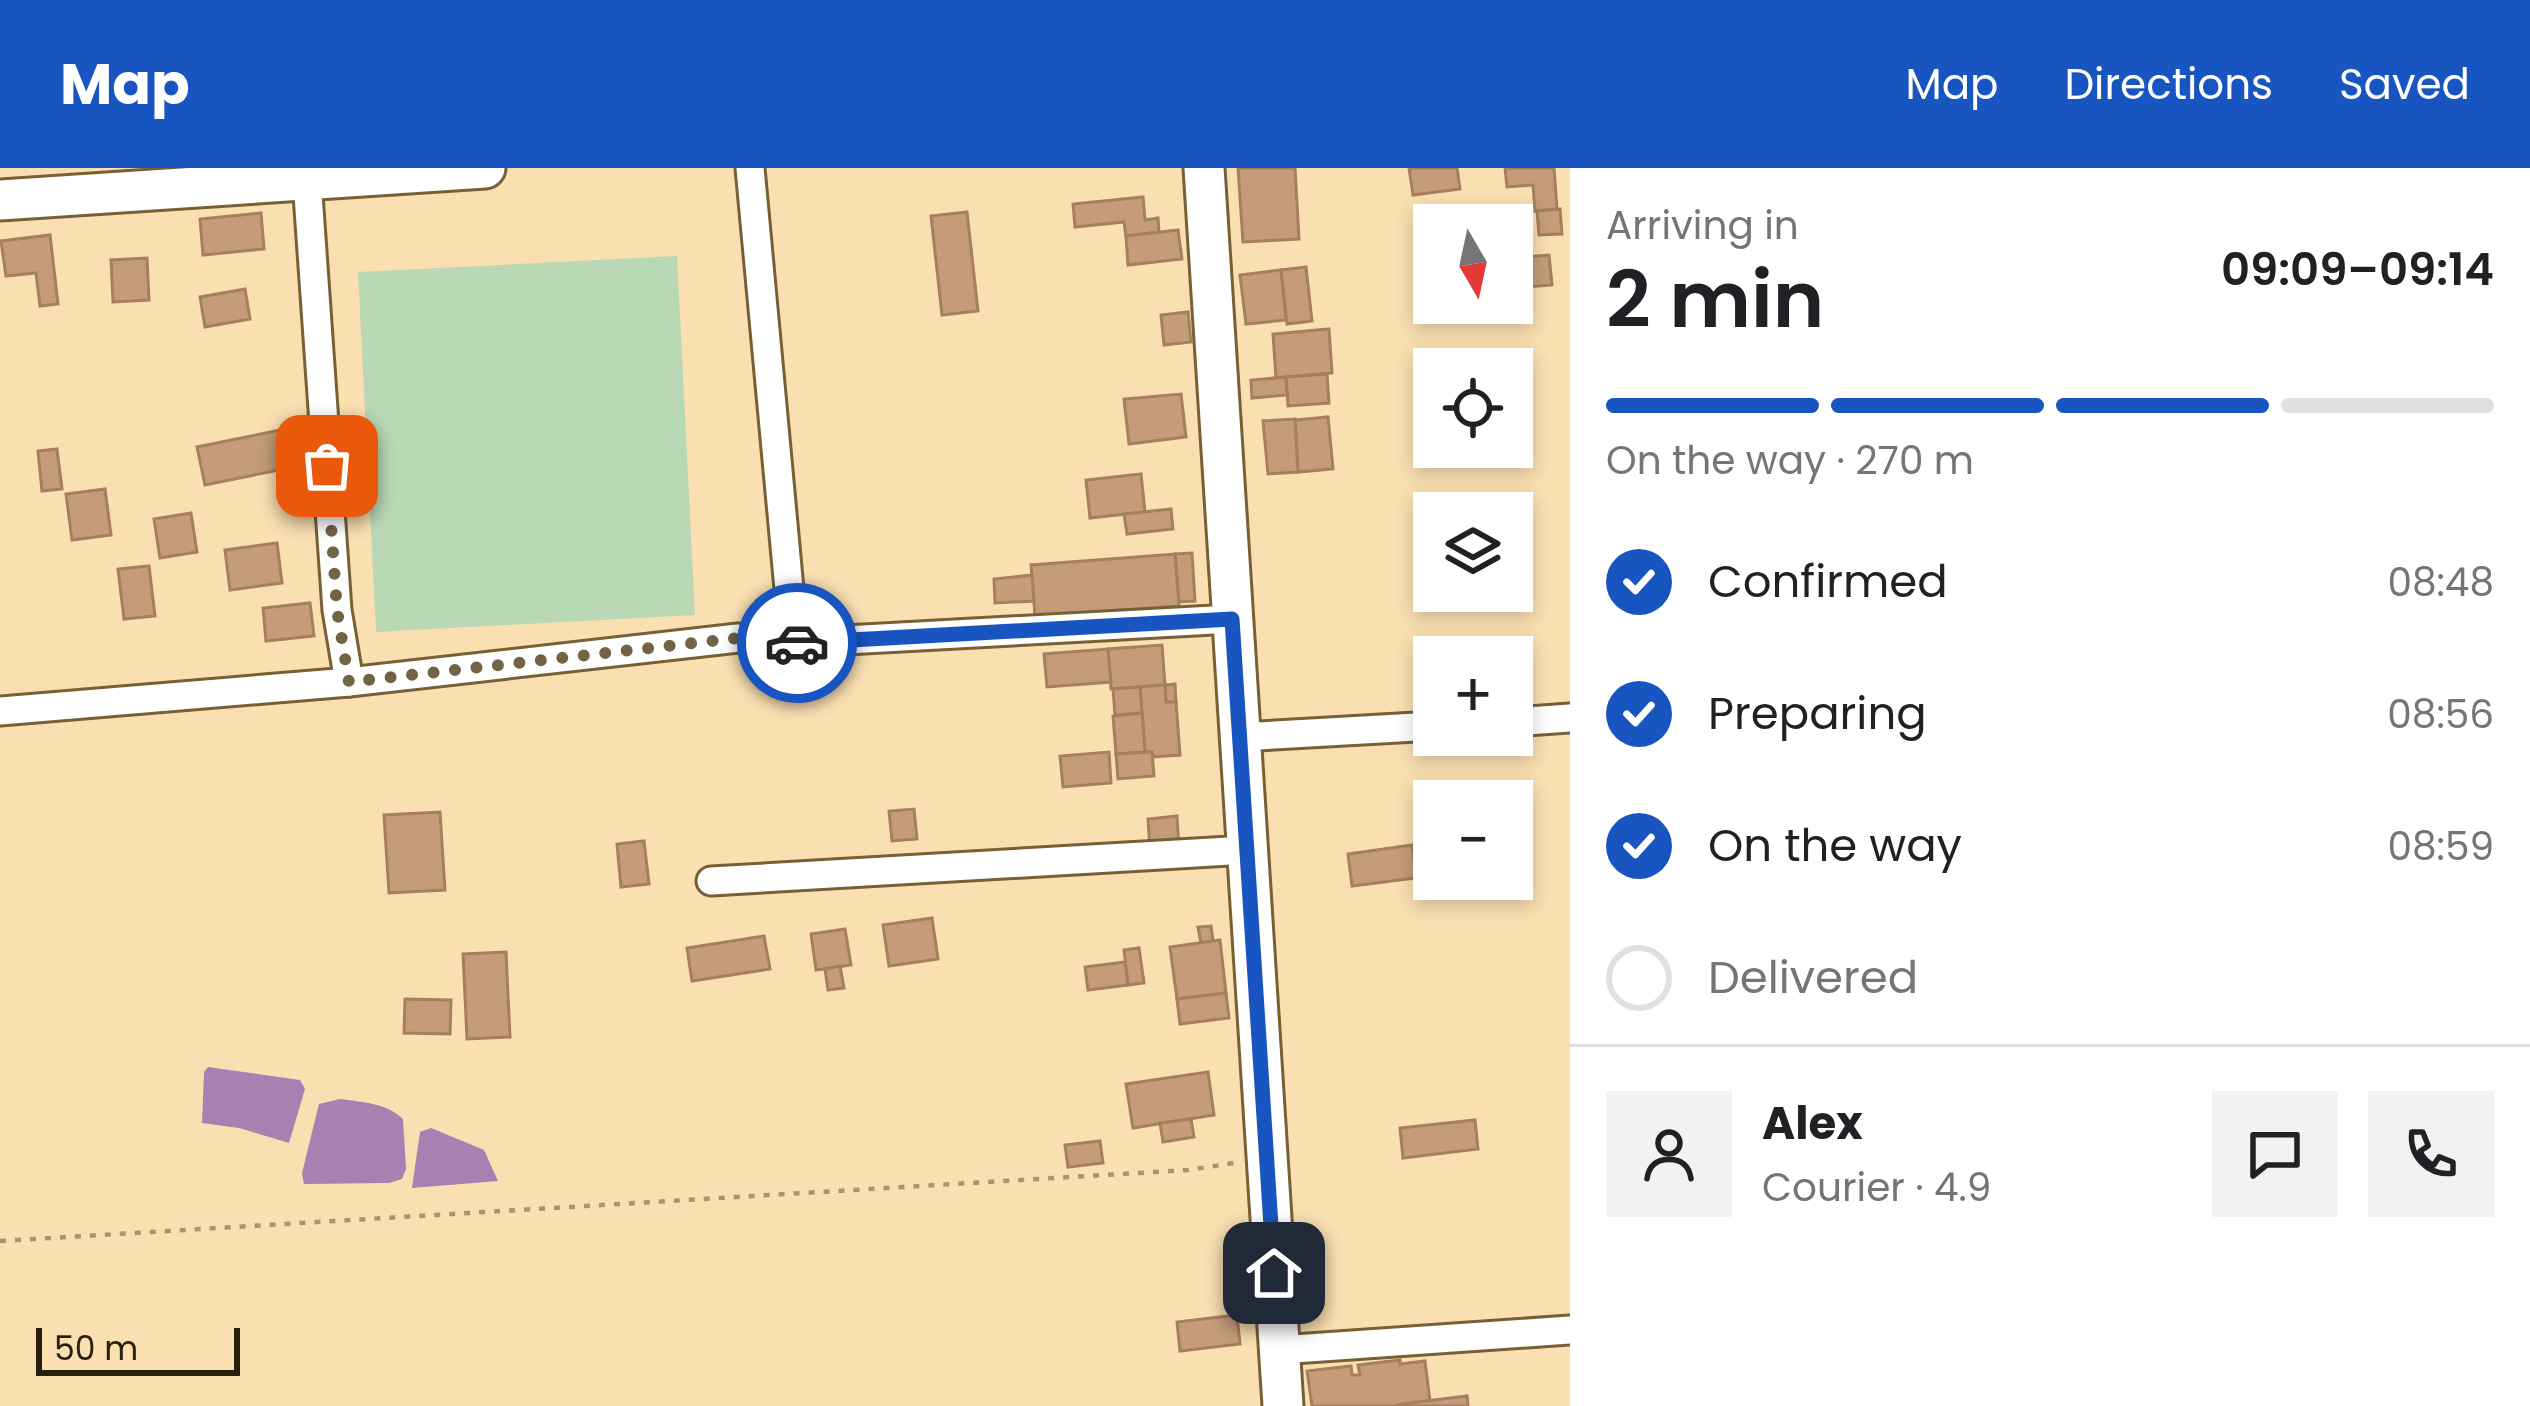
<!DOCTYPE html>
<html lang="en">
<head>
<meta charset="utf-8">
<style>
	:root { --surface:#fff; --page:#f2f2f2; --text:#202124; --muted:#757577; --line:#e0e0e0; --accent:#1855c1 }
	body { margin:0; font-family:Poppins,sans-serif; background:var(--page); color:var(--text); height:100vh; display:flex; flex-direction:column; font-size:45px; white-space:nowrap }
	* { box-sizing:border-box; margin:0 }
	p { font-size:39px; color:var(--muted) }
	.icon { flex:none; width:66px; height:66px; fill:none; stroke:currentColor; stroke-width:2; stroke-linecap:round; stroke-linejoin:round }
	.map { position:relative; flex:1; overflow:hidden }
	.sheet { display:flex; flex-direction:column; background:var(--surface); width:960px }
	.sheet>* { flex:none }
	.needle { width:78px; rotate:171deg }
	.buttons { position:absolute; left:1413px; top:36px; display:grid; gap:24px }
	.buttons a { display:grid; place-items:center; width:120px; height:120px; border-radius:0px; background:var(--surface); box-shadow:0 6px 18px #0003; font-size:60px }
	.scale { position:absolute; left:36px; bottom:30px; width:204px; box-sizing:border-box; padding-left:12px; border:6px solid #291f0d; border-top:0; font-size:33px; line-height:42px; white-space:nowrap; color:#291f0d; -webkit-text-stroke:9px #fadfb1; paint-order:stroke }
	.pin { position:absolute; display:grid; place-items:center; width:102px; height:102px; color:#fff; margin:-51px; border-radius:24px; box-shadow:0 6px 18px #0006 }
	.courier { position:absolute; display:grid; place-items:center; width:120px; height:120px; margin:-60px; border:9px solid #1855c1; border-radius:50%; background:#fff; color:#222; box-shadow:0 3px 15px #0007 }
	.head em { font-style:normal; font-weight:600 }
	.head div { display:flex; flex-direction:column-reverse }
	.head { display:flex; align-items:center; justify-content:space-between; height:204px; padding:0 36px }
	h1 { font-size:78px; font-weight:600; line-height:90px }
	.bar { display:grid; grid-template-columns:repeat(4,1fr); gap:18px 12px; align-content:center; height:144px; padding:0 36px }
	.bar i { height:15px; border-radius:9px; background:var(--line) }
	.bar .on { background:var(--accent) }
	.bar p { grid-column:span 4 }
	.line { display:flex; align-items:center; gap:30px; padding:0 36px; border-top:3px solid var(--line) }
	.line div { flex:1 }
	.round { display:grid; place-items:center; flex:none; width:126px; height:126px; border-radius:0px; background:var(--page) }
	ol { padding:0 36px; list-style:none }
	li { display:flex; align-items:center; gap:36px; height:132px }
	li p { margin-inline-start:auto }
	li .icon { padding:12px; border-radius:50%; background:var(--accent); color:#fff; stroke-width:4 }
	li:last-child { color:var(--muted) }
	li i { width:66px; height:66px; border:6px solid var(--line); border-radius:50% }
	header { display:flex; align-items:center; gap:72px; box-sizing:border-box; height:168px; padding:0 60px; background:var(--accent); color:#fff }
	header strong { font-size:57px }
	nav { display:flex; gap:66px; margin-inline-start:auto; font-size:42px }
	main { display:flex; flex:1; min-height:0 }
	.map>svg:first-child { display:block }
	.green { fill:#b9d9b4 }
	.water { fill:#aa7fb2 }
	.building { fill:#c49c7a; stroke:#a67f5e; stroke-width:3 }
	.lines { fill:none; stroke-linecap:round; stroke-linejoin:round }
	.street-casing { stroke:#786035; stroke-width:33 }
	.secondary-casing { stroke:#786035; stroke-width:45 }
	.path { stroke:#a89471; stroke-width:4.5; stroke-dasharray:6 9; stroke-linecap:butt }
	.street { stroke:#fff; stroke-width:27 }
	.secondary { stroke:#fff; stroke-width:39 }
	.done { stroke:#726246; stroke-width:12; stroke-dasharray:0 21.6 }
	.route { stroke:#1855c1; stroke-width:15 }
</style>
</head>
<body>
<header>
<strong>Map</strong>
<nav><a>Map</a><a>Directions</a><a>Saved</a></nav>
</header>
<main>
<div class="map">
<svg width="1570" height="1238" viewBox="0 0 1570 1238">
	<rect width="100%" height="100%" fill="#fadfb1"/>
	<path class="green" d="M677,88L695,447L376,464L358,104Z"/>
	<g class="water">
		<path d="M208,899L300,912L305,921L289,975L239,960L202,955L204,904Z"/>
		<path d="M340,931C362,934 387,935 403,951L406,1001L402,1011L389,1015L304,1016L302,1005L319,936Z"/>
		<path d="M431,960L484,982L498,1013L412,1020L420,964Z"/>
	</g>
	<g class="building">
		<path d="M1238,0H1295L1299,71L1243,74Z"/>
		<path d="M1409,0H1457L1460,21L1413,27Z"/>
		<path d="M1505,0H1554L1557,41L1535,43L1533,17L1507,19Z"/>
		<path d="M1143,29L1145,52L1158,50L1159,64L1126,68L1124,54L1075,59L1073,36Z"/>
		<path d="M1560,41L1562,66L1539,67L1537,43Z"/>
		<path d="M967,44L978,143L942,147L931,48Z"/>
		<path d="M261,45L264,81L203,87L200,51Z"/>
		<path d="M1178,62L1182,91L1128,97L1126,68Z"/>
		<path d="M50,67L58,136L40,138L36,105L6,108L1,73Z"/>
		<path d="M1549,87L1552,117L1527,119L1524,89Z"/>
		<path d="M147,90L149,132L113,134L111,92Z"/>
		<path d="M1306,99L1312,153L1287,156L1281,102Z"/>
		<path d="M1281,102L1286,152L1246,156L1240,107Z"/>
		<path d="M245,121L250,151L205,159L200,129Z"/>
		<path d="M1188,144L1191,174L1164,177L1161,147Z"/>
		<path d="M1329,161L1332,205L1276,210L1273,166Z"/>
		<path d="M1327,206L1329,235L1288,238L1286,209Z"/>
		<path d="M1286,209L1287,227L1252,230L1251,212Z"/>
		<path d="M1181,226L1186,269L1129,276L1124,231Z"/>
		<path d="M1328,249L1333,301L1298,304L1295,252Z"/>
		<path d="M1295,251L1298,304L1268,306L1263,253Z"/>
		<path d="M305,257L313,295L205,317L197,279Z"/>
		<path d="M57,281L62,321L42,323L38,283Z"/>
		<path d="M1141,306L1145,344L1090,350L1086,312Z"/>
		<path d="M105,321L111,367L72,372L66,326Z"/>
		<path d="M1171,341L1173,361L1127,366L1124,346Z"/>
		<path d="M191,345L197,384L160,390L154,351Z"/>
		<path d="M277,375L282,415L230,422L225,382Z"/>
		<path d="M1192,385L1195,433L1179,434L1175,386Z"/>
		<path d="M1175,386L1179,438L1035,448L1031,397Z"/>
		<path d="M149,398L155,448L124,451L118,401Z"/>
		<path d="M1032,407L1034,433L995,435L994,411Z"/>
		<path d="M310,435L314,468L266,473L263,440Z"/>
		<path d="M1162,477L1165,517L1111,521L1108,481Z"/>
		<path d="M1108,481L1111,514L1047,519L1044,486Z"/>
		<path d="M1175,516L1176,534H1166L1165,517Z"/>
		<path d="M1165,517L1166,534H1176L1180,587L1153,589L1152,584H1145L1140,519Z"/>
		<path d="M1140,519L1142,545L1115,547L1113,521Z"/>
		<path d="M1142,545L1145,584L1116,586L1113,548Z"/>
		<path d="M1109,584L1111,615L1063,619L1060,588Z"/>
		<path d="M1152,584L1154,608L1118,611L1116,586Z"/>
		<path d="M914,641L917,671L892,673L889,643Z"/>
		<path d="M440,644L445,722L389,725L384,647Z"/>
		<path d="M1177,648L1179,681L1150,683L1148,651Z"/>
		<path d="M644,673L649,716L621,719L617,676Z"/>
		<path d="M1412,677L1416,710L1352,718L1348,686Z"/>
		<path d="M932,750L938,791L889,798L883,757Z"/>
		<path d="M1211,758L1213,773L1201,775L1198,759Z"/>
		<path d="M845,761L851,797L816,802L811,766Z"/>
		<path d="M764,768L770,801L692,813L687,780Z"/>
		<path d="M1220,772L1226,825L1177,831L1170,779Z"/>
		<path d="M1139,780L1144,815L1128,817L1124,782Z"/>
		<path d="M506,784L510,869L467,871L463,786Z"/>
		<path d="M1125,794L1128,817L1088,822L1085,799Z"/>
		<path d="M840,798L844,820L828,822L825,801Z"/>
		<path d="M1226,825L1229,850L1180,856L1177,831Z"/>
		<path d="M405,831L451,832L450,866L404,865Z"/>
		<path d="M1208,904L1214,947L1133,960L1126,916Z"/>
		<path d="M1191,951L1194,969L1163,974L1160,955Z"/>
		<path d="M1475,952L1478,981L1403,990L1400,960Z"/>
		<path d="M1100,973L1103,995L1068,999L1065,977Z"/>
		<path d="M1237,1147L1240,1176L1180,1183L1177,1154Z"/>
		<path d="M1400,1192V1196L1425,1193L1430,1233L1395,1238H1312L1307,1203L1351,1198L1352,1207H1360L1358,1197Z"/>
		<path d="M1467,1228L1468,1238H1395L1401,1236Z"/>
	</g>
	<g class="lines">
		<g class="street-casing">
			<g id="street">
				<path d="M750,0L794,475"/>
				<path d="M307,12L337,442L349,514"/>
				<path d="M0,543L349,514L738,470L772,476L1232,451"/>
				<path d="M1512,554L1570,550"/>
				<path d="M1240,569L1434,558"/>
				<path d="M711,713L1247,682"/>
				<path d="M1279,1182L1570,1162"/>
			</g>
		</g>
		<g class="secondary-casing">
			<g id="secondary">
				<path d="M1204,0L1283,1238"/>
				<path d="M0,32L485,0"/>
			</g>
		</g>
		<path class="path" d="M0,1073L1188,1002L1234,995"/>
		<use href="#street" class="street"/>
		<use href="#secondary" class="secondary"/>
	</g>
	<g class="lines">
		<path class="done" d="M327,298L337,442L349,514L738,470L772,476L797,475"/>
		<path class="route" d="M797,475L1232,451L1274,1105"/>
	</g>
</svg>
<div class="buttons">
<a><svg class="needle" viewBox="-14 -14 28 28"><path d="M0-13l5 13h-10z" fill="#e53935"/><path d="M0 13l5-13h-10z" fill="#757577"/></svg></a>
<a><svg class="icon" aria-label="locate" viewBox="0 0 24 24"><circle cx="12" cy="12" r="6"/><path d="M12 2v4M12 18v4M2 12h4M18 12h4"/></svg></a>
<a><svg class="icon" aria-label="layers" viewBox="0 0 24 24"><path d="M12 4l9 5-9 5-9-5zM3 14l9 5 9-5"/></svg></a>
<a>+</a>
<a>−</a>
</div>
<div class="scale">50 m</div>
<div class="pin" style="left:327px;top:298px;background:#ea580c"><svg class="icon" aria-label="bag" viewBox="0 0 24 24"><path d="M5 8h14l-1 12H6zM9 8a3 3 0 0 1 6 0"/></svg></div>
<div class="pin" style="left:1274px;top:1105px;background:#1f2937"><svg class="icon" aria-label="home" viewBox="0 0 24 24"><path d="M3 11l9-7 9 7M6 9v11h12V9"/></svg></div>
<div class="courier" style="left:797px;top:475px"><svg class="icon" aria-label="car" viewBox="0 0 24 24"><path d="M5 17H2v-5l4-1 3-4h7l3 4 3 1v5h-3M9 17h6M6 11h13"/><circle cx="7" cy="17" r="2"/><circle cx="17" cy="17" r="2"/></svg></div>
</div>
<section class="sheet">
<div class="head"><div><h1>2 min</h1><p>Arriving in</p></div><em>09:09–09:14</em></div>
<div class="bar"><i class="on"></i><i class="on"></i><i class="on"></i><i></i><p>On the way · 270 m</p></div>
<ol>
<li><svg class="icon" aria-label="check" viewBox="0 0 24 24"><path d="M5 12l5 5 9-10"/></svg>Confirmed<p>08:48</p></li>
<li><svg class="icon" aria-label="check" viewBox="0 0 24 24"><path d="M5 12l5 5 9-10"/></svg>Preparing<p>08:56</p></li>
<li><svg class="icon" aria-label="check" viewBox="0 0 24 24"><path d="M5 12l5 5 9-10"/></svg>On the way<p>08:59</p></li>
<li><i></i>Delivered</li>
</ol>
<div class="line" style="height:216px"><a class="round"><svg class="icon" aria-label="person" viewBox="0 0 24 24"><circle cx="12" cy="8" r="4"/><path d="M4 21q1-7 8-7t8 7"/></svg></a><div><b>Alex</b><p>Courier · 4.9</p></div><a class="round"><svg class="icon" aria-label="chat" viewBox="0 0 24 24"><path d="M4 5h16v11H9l-5 4z"/></svg></a><a class="round"><svg class="icon" aria-label="phone" viewBox="0 0 24 24"><path d="M5 4h4l2 5-3 2q2 4 5 5l2-3 5 2v4C11 20 4 13 5 4z"/></svg></a></div>
</section>
</main>
</body>
</html>
